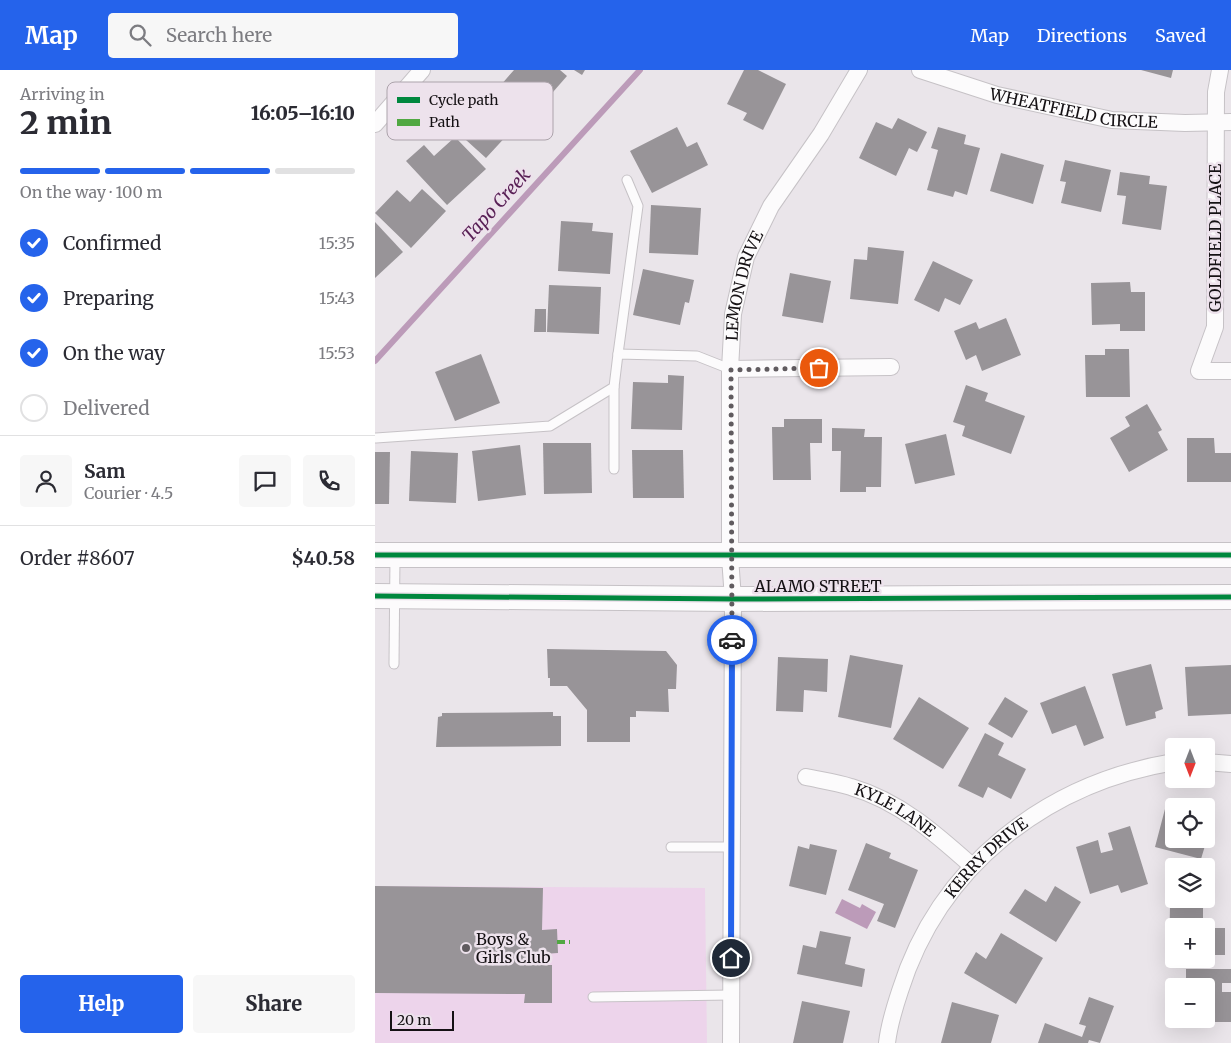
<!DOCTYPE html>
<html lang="en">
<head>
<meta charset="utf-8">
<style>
	:root { --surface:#fff; --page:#f7f7f7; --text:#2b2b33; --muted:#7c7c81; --line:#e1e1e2; --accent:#2563eb }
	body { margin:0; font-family:Merriweather,serif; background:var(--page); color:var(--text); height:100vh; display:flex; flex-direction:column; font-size:19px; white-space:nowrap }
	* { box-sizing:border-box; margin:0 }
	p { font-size:16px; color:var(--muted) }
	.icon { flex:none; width:28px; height:28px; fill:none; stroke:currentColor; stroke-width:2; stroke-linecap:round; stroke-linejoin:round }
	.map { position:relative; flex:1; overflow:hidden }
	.panel { display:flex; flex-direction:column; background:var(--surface); width:375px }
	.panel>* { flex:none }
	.needle { width:32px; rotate:180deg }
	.fabs { position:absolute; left:790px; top:668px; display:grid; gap:10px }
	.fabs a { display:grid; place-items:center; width:50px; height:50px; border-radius:5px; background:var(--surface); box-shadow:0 5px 20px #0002; font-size:25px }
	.scale { position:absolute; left:15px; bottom:12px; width:64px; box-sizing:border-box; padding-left:5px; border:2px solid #151114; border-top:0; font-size:14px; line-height:18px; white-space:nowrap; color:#151114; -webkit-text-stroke:4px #ede2ec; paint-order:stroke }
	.pin { position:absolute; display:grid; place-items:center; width:42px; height:42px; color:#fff; margin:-21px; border:2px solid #fff; border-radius:50%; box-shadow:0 1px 5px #0007 }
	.courier { position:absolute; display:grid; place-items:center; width:50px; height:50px; margin:-25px; border:4px solid #2563eb; border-radius:50%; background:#fff; color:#222; box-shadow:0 1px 6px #0007 }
	.head em { font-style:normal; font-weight:800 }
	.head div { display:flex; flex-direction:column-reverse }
	.head { display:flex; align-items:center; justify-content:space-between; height:85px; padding:0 20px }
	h1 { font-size:32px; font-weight:800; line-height:38px }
	.bar { display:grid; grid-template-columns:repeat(4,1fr); gap:8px 5px; align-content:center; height:60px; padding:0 20px }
	.bar i { height:6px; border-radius:4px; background:var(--line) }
	.bar .current { background:var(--accent) }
	.bar p { grid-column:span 4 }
	.line { display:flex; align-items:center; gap:12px; padding:0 20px; border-top:1px solid var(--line) }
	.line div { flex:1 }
	.round { display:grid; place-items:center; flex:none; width:52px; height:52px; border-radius:5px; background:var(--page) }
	ol { padding:0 20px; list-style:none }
	li { display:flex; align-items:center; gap:15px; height:55px }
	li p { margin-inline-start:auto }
	li .icon { padding:5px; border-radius:50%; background:var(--accent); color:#fff; stroke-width:4 }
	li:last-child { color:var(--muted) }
	li i { width:28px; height:28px; border:2px solid var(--line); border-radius:50% }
	.cta { display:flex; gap:10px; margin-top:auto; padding:10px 20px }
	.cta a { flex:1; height:58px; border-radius:5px; background:var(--accent); color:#fff; font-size:20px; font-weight:800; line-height:58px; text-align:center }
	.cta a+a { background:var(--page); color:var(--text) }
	header { display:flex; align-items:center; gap:30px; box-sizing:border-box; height:70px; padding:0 25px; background:var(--accent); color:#fff }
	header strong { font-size:24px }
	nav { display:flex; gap:28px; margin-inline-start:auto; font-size:18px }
	.search { width:350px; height:45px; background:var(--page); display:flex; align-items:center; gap:12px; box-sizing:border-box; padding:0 18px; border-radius:5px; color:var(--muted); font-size:19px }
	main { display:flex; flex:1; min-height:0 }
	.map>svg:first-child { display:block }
	.park { fill:#edd4eb }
	.water { fill:#bc9bb9 }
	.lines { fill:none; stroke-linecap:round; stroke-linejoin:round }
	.stream { stroke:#bc9bb9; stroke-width:6 }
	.building { fill:#989498 }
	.lane-casing { stroke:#c6c2c6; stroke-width:11 }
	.street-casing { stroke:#c6c2c6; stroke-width:18 }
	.secondary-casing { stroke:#c6c2c6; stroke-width:26 }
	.lane { stroke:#fcfbfc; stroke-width:9 }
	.street { stroke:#fcfbfc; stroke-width:16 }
	.secondary { stroke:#fcfbfc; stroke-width:24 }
	.quiet { stroke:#51a842; stroke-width:4; stroke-dasharray:8 4; stroke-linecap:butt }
	.cycleway-casing { stroke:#ede2ec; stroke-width:8 }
	.cycleway { stroke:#00873e; stroke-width:5 }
	.done { stroke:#605b5f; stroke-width:5; stroke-dasharray:0 9 }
	.route { stroke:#2563eb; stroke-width:6 }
	.poi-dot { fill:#605b5f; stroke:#ede2ec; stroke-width:2 }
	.labels { text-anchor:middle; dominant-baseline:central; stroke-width:5; stroke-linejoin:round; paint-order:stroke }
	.street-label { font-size:16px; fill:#151114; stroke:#ede2ec }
	.poi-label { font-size:16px; fill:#151114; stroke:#ede2ec; text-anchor:start }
	.water-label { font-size:18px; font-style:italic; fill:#581f55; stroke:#ede2ec }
	.key { fill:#ede2ec; stroke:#aca3ab; stroke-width:1 }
	.key-label { font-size:14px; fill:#151114 }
</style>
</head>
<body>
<header>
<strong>Map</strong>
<div class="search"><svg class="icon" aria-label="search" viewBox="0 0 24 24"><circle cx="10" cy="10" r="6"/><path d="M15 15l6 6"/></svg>Search here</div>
<nav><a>Map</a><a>Directions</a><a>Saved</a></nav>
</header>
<main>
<section class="panel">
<div class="head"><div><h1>2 min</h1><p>Arriving in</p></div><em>16:05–16:10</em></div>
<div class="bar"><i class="current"></i><i class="current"></i><i class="current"></i><i></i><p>On the way · 100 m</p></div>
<ol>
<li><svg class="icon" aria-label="check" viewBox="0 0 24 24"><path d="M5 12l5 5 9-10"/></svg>Confirmed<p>15:35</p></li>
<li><svg class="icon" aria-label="check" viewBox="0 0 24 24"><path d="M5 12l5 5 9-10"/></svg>Preparing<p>15:43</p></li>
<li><svg class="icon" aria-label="check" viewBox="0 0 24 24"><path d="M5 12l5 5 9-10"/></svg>On the way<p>15:53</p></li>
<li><i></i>Delivered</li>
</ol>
<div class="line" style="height:90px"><a class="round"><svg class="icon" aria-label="person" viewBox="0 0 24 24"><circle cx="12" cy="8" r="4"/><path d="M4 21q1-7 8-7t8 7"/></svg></a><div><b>Sam</b><p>Courier · 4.5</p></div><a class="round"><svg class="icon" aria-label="chat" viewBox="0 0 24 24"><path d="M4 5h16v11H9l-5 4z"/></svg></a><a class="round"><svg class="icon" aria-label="phone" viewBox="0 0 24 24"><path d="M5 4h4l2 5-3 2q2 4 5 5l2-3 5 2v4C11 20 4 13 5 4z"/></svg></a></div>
<div class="line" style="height:65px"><div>Order #8607</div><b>$40.58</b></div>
<div class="cta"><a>Help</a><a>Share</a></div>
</section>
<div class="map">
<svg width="856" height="973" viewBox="0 0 856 973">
	<rect width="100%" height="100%" fill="#eae5ea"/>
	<path class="park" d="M0,816L330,818L332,973H0Z"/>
	<path class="water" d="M467,829L485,838L487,834L501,842L492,859L460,843Z"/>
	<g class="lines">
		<path class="stream" d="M0,291L265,0"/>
	</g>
	<g class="building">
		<path d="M139,0H185L192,6L178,22L171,15L150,39L125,16Z"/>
		<path d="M199,0H210L207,5Z"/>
		<path d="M369,0H383L411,14L388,60L368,50L372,43L352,34Z"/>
		<path d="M766,0H798L796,8Z"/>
		<path d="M121,22L149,47L111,88L71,52L90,32L102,43Z"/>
		<path d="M523,48L552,62L542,82L534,78L521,106L484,88L501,52L517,59Z"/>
		<path d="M302,57L312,77L322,72L333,95L277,123L255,81Z"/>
		<path d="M563,57L591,65L589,74L605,78L592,125L580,121L578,127L552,120L563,80L556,78Z"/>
		<path d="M80,67L111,99L72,135L31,91L49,75L59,86Z"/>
		<path d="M626,83L669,95L658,134L615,121Z"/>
		<path d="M690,90L736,100L726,142L686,133L691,112L685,111Z"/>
		<path d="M745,102L775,106L774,114L792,116L786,160L747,154L751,126L742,125Z"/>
		<path d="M47,119L71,141L36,178L0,143L22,120L35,132Z"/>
		<path d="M276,135L326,138L323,185L274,183Z"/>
		<path d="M186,151L218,153L217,161L238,163L235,204L183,201Z"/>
		<path d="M0,152L28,182L0,208Z"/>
		<path d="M493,177L529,181L523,234L475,229L479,189L492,190Z"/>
		<path d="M558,191L598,210L585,235L570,228L564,242L539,230Z"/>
		<path d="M268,199L319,210L314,233L310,232L305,255L258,245Z"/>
		<path d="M415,203L456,211L448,253L407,246Z"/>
		<path d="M755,212L756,222H770V261H745V254L717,255L716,213Z"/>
		<path d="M174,215L226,217L224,264L172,262Z"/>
		<path d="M160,239H171V262H159Z"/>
		<path d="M631,248L646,285L607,301L601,285L591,290L579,261L601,252L604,259Z"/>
		<path d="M730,279H754L755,327H711L710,285H730Z"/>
		<path d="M106,284L125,333L80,351L60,302Z"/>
		<path d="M293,305L309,306L307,360L256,359L258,312L293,313Z"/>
		<path d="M591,315L613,323L610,331L650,346L636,384L587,366L590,356L578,352Z"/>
		<path d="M772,334L787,360L783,362L793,380L754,402L735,368L755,356L750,347Z"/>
		<path d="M409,349H447V373H435L436,410H398L397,357H409Z"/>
		<path d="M457,358L490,359L489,367H507L506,417H491V422H465L466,381H457Z"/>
		<path d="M571,364L580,405L540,414L530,374Z"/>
		<path d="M812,368H839L840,383H856V412H812Z"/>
		<path d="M168,373H216L217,423L169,424Z"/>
		<path d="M145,375L151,425L103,431L97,381Z"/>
		<path d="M257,380H308L309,428H258Z"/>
		<path d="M36,381L83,383L81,433L34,431Z"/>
		<path d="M0,382H15L14,434H0Z"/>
		<path d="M172,579L291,581L302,595L301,619H293L294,642L261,641V647H255V672H212V640L192,616H175V608H173Z"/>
		<path d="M475,585L528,595L516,658L463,647Z"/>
		<path d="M403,587L453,589L452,622L429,620L428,642L401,641Z"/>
		<path d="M776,594L788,639L780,642L781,648L751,656L737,604Z"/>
		<path d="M856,595V644L813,646L810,597Z"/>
		<path d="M710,616L729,668L709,676L701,655L677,664L665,633Z"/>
		<path d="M544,627L594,658L568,699L518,669Z"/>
		<path d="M630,627L653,641L637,668L613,654Z"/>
		<path d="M178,642V646H186V676L61,677L63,647L67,646V643Z"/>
		<path d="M610,663L629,673L623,685L651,699L636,729L613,717L608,728L583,716Z"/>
		<path d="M790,739L799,742V769H832L826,789L780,777Z"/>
		<path d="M831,750L836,751L832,767H831Z"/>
		<path d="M755,756L773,814L746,823L743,815L715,824L701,777L723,770L726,783L738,780L733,763Z"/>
		<path d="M491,773L516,783L514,788L543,800L520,858L502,851L509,834L473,820Z"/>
		<path d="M435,774L462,780L451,825L414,816L423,776L434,779Z"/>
		<path d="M0,816L168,818L167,860L182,859L183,883L168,884V895H177V933H149L150,924L0,923Z"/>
		<path d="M680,816L706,832L681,872L634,843L650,819L671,832Z"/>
		<path d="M795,836H828V856H799V885L794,884Z"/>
		<rect x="831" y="858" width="19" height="27"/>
		<path d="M445,861L476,867L470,894L490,899L487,917L422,904L428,875L441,878Z"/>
		<path d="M626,863L668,888L641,934L589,903L601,882L611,889Z"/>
		<path d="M811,899H856V913H847V922H856V952H800V949H831V916H811Z"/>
		<path d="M714,927L739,936L725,973L714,970L713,973H663L670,953L707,967L711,956L704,954Z"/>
		<path d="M427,931L475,941L468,973H418Z"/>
		<path d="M577,932L624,945L616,973H566Z"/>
	</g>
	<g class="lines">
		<g class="lane-casing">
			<g id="lane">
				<path d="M243,284L263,136L252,110"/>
				<path d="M1,368L175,356L239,317L243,284L322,286L355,299"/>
				<path d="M239,399V317"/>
				<path d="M19,594L20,485"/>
				<path d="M296,777H356"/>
				<path d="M218,927L356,925"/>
			</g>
		</g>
		<g class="street-casing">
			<g id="street">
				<path id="s1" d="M545,0L622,25L737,50L810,53L856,52"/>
				<path d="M845,0L841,22L840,257L824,301H856"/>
				<path d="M0,54L47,0"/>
				<path d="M355,299L516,297"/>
				<path d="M831,692L856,694"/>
				<path id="s2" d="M431,707C445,710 461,712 476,717C524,731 560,763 597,796"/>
				<path id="s3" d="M356,973L358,529L355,487V299L358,244L371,187L396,136L446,64L484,0"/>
				<path id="s4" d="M512,973C514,955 519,939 525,921C564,796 671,713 799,692"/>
			</g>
		</g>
		<g class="secondary-casing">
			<g id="secondary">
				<path d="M0,485H856"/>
				<path d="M0,526L358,529L856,527"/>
			</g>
		</g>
		<use href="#lane" class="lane"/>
		<use href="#street" class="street"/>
		<use href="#secondary" class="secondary"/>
		<path class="quiet" d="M182,872H195"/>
		<g class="cycleway-casing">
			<g id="cycleway">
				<path d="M0,485H856"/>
				<path d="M0,526L358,529L856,527"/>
			</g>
		</g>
		<use href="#cycleway" class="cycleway"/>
	</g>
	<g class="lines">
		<path class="done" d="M357,570L356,300L444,298"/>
		<path class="route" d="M356,888L357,570"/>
	</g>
	<circle class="poi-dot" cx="91" cy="878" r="5"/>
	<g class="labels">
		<g class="street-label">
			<text stroke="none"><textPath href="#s1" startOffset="159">WHEATFIELD CIRCLE</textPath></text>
			<text transform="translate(840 168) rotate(-90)">GOLDFIELD PLACE</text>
			<text stroke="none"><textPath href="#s3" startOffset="759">LEMON DRIVE</textPath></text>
			<text x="443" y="516">ALAMO STREET</text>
			<text stroke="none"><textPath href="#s2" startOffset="96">KYLE LANE</textPath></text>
			<text stroke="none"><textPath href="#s4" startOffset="215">KERRY DRIVE</textPath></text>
		</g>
		<g class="poi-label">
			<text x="101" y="869">Boys &amp;<tspan x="101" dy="18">Girls Club</tspan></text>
		</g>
		<g class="water-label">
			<text transform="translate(121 135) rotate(-48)">Tapo Creek</text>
		</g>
	</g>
	<rect x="12" y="12" width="166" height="58" rx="8" class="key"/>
	<rect x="22" y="27" width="23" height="6" fill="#00873e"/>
	<rect x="22" y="49" width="23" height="7" fill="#51a842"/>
	<g class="key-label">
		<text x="54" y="35">Cycle path</text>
		<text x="54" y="57">Path</text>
	</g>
</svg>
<div class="fabs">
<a><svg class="needle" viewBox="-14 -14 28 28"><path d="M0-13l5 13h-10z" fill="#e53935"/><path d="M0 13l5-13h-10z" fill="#7c7c81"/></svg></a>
<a><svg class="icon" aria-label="locate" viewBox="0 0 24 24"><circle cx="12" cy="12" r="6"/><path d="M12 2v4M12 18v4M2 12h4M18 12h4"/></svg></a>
<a><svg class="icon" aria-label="layers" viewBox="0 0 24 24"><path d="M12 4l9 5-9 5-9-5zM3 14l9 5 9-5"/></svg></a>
<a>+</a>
<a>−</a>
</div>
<div class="scale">20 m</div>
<div class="pin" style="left:444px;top:298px;background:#ea580c"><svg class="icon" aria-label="bag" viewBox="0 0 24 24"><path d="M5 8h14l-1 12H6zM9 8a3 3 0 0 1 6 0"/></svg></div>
<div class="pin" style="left:356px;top:888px;background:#1f2937"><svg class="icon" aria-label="home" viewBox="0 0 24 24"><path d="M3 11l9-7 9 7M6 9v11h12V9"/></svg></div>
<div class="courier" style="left:357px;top:570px"><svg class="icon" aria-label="car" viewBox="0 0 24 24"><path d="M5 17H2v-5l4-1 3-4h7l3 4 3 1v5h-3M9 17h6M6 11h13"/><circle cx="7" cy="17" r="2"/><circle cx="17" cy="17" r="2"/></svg></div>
</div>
</main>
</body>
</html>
